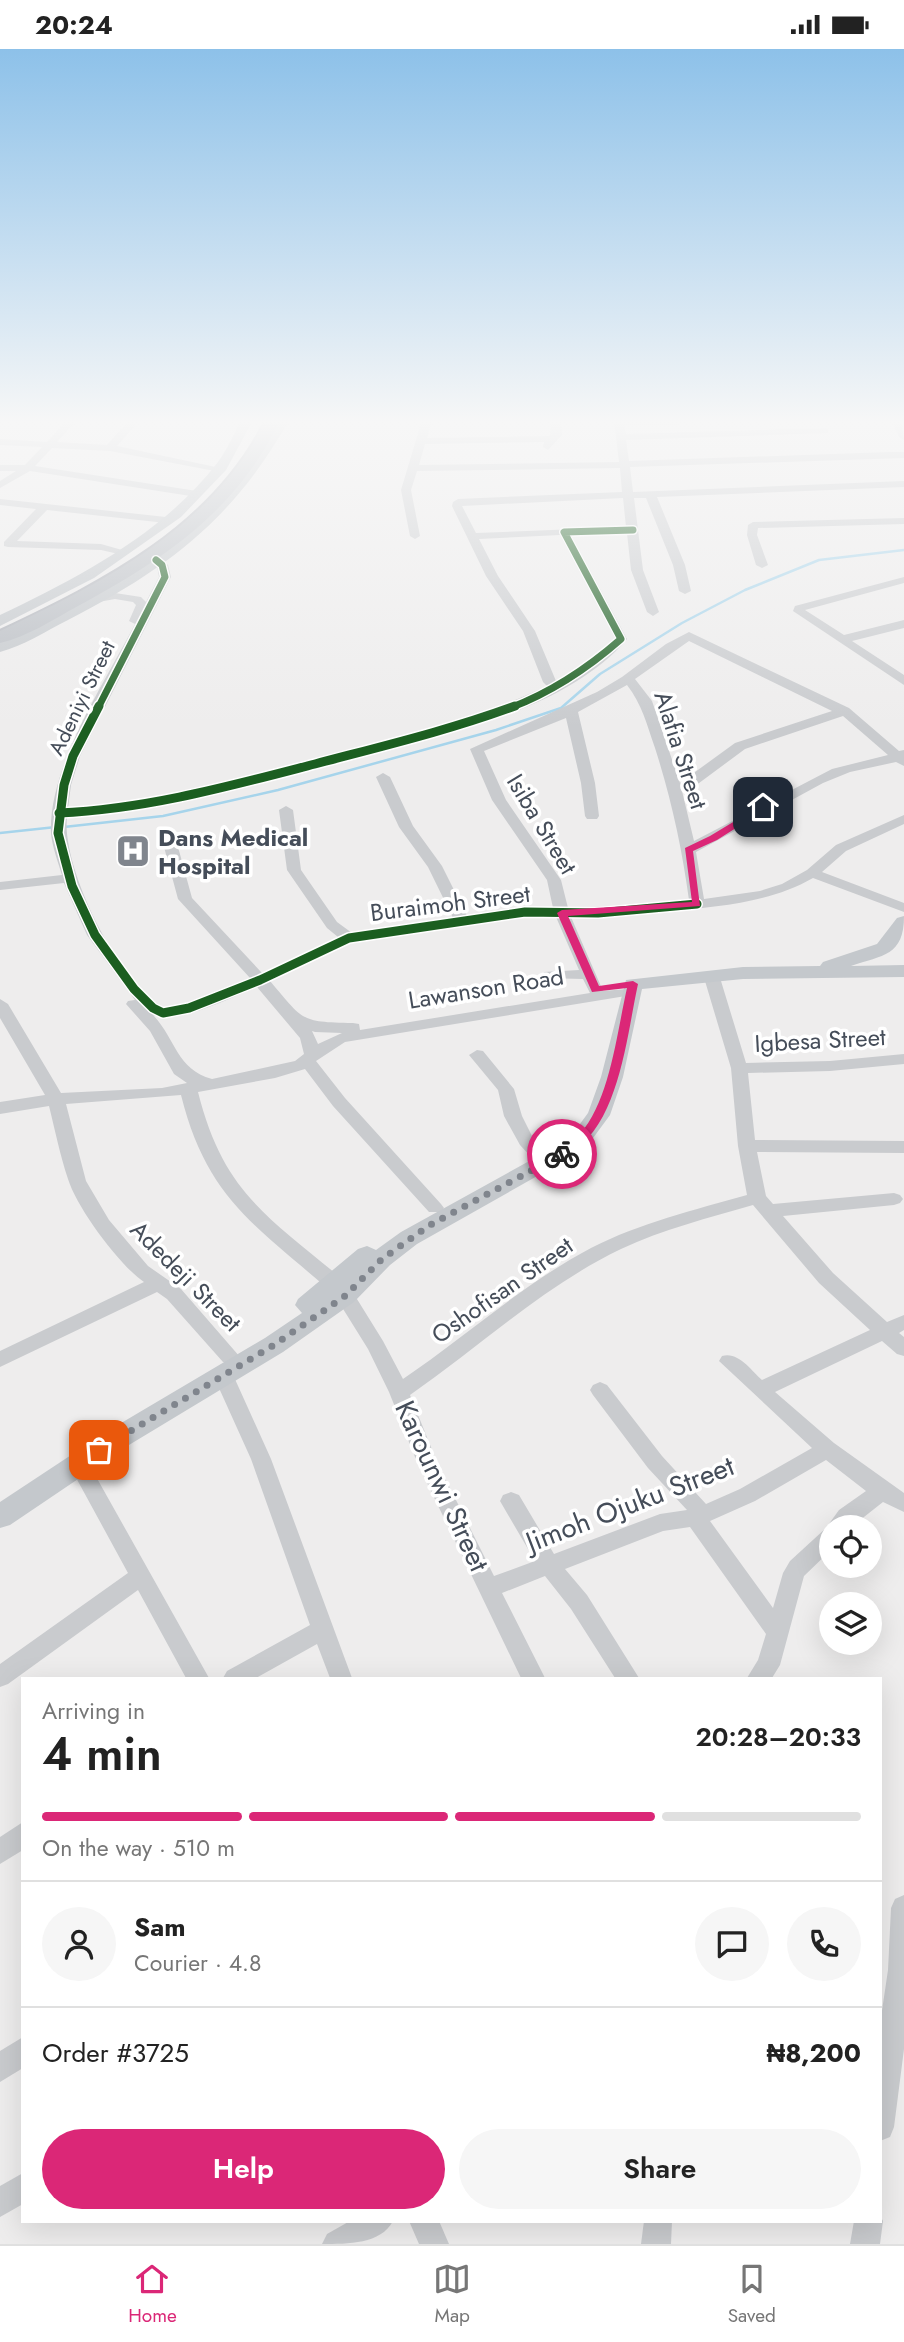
<!DOCTYPE html>
<html lang="en">
<head>
<meta charset="utf-8">
<style>
	:root { --surface:#fff; --page:#f6f6f6; --text:#222; --muted:#767676; --line:#e0e0e0; --accent:#db2777 }
	body { margin:0; font-family:Jost,sans-serif; background:var(--page); color:var(--text); height:100vh; display:flex; flex-direction:column; font-size:26px; white-space:nowrap }
	* { box-sizing:border-box; margin:0 }
	p { font-size:23px; color:var(--muted) }
	.icon { flex:none; width:38px; height:38px; fill:none; stroke:currentColor; stroke-width:2; stroke-linecap:round; stroke-linejoin:round }
	.map { position:relative; flex:1; overflow:hidden }
	.sheet { position:absolute; left:21px; top:1628px; width:861px; height:546px; display:flex; flex-direction:column; background:var(--surface); border-radius:0px; box-shadow:0 7px 28px #0002 }
	.sheet>* { flex:none }
	.buttons { position:absolute; left:819px; top:1466px; display:grid; gap:14px }
	.buttons a { display:grid; place-items:center; width:63px; height:63px; border-radius:50%; background:var(--surface); box-shadow:0 7px 28px #0002; font-size:35px }
	.pin { position:absolute; display:grid; place-items:center; width:60px; height:60px; color:#fff; margin:-30px; border-radius:14px; box-shadow:0 4px 10px #0006 }
	.courier { position:absolute; display:grid; place-items:center; width:70px; height:70px; margin:-35px; border:5px solid #db2777; border-radius:50%; background:#fff; color:#222; box-shadow:0 2px 9px #0007 }
	.headline em { font-style:normal; font-weight:600 }
	.headline div { display:flex; flex-direction:column-reverse }
	.headline { display:flex; align-items:center; justify-content:space-between; height:119px; padding:0 21px }
	h1 { font-size:46px; font-weight:600; line-height:52px }
	.bar { display:grid; grid-template-columns:repeat(4,1fr); gap:10px 7px; align-content:center; height:84px; padding:0 21px }
	.bar i { height:9px; border-radius:5px; background:var(--line) }
	.bar .active { background:var(--accent) }
	.bar p { grid-column:span 4 }
	.line { display:flex; align-items:center; gap:18px; padding:0 21px; border-top:2px solid var(--line) }
	.line div { flex:1 }
	.round { display:grid; place-items:center; flex:none; width:74px; height:74px; border-radius:37px; background:var(--page) }
	.button { display:flex; gap:14px; margin-top:auto; padding:14px 21px }
	.button a { flex:1; height:80px; border-radius:42px; background:var(--accent); color:#fff; font-size:28px; font-weight:600; line-height:80px; text-align:center }
	.button a+a { background:var(--page); color:var(--text) }
	.status { display:flex; justify-content:space-between; align-items:center; height:49px; padding:0 35px; background:var(--surface); direction:ltr }
	.status svg { height:19px; fill:currentColor }
	.dock { display:flex; justify-content:space-around; align-items:center; height:98px; border-top:2px solid var(--line); background:var(--surface); font-size:19px; color:var(--muted) }
	.dock a { display:grid; justify-items:center; gap:4px }
	.dock .active { color:var(--accent) }
	.map>svg:first-child { display:block }
	.lines { fill:none; stroke-linecap:round; stroke-linejoin:round }
	.stream { stroke:#a6d4eb; stroke-width:2.5 }
	.highway-casing { stroke:#b2b5bc; stroke-width:4 }
	.minor { fill:#c9cbce; fill-rule:evenodd }
	.major { fill:#c4c8cc; fill-rule:evenodd }
	.highway { fill:#b9bdc3; fill-rule:evenodd }
	.cycleway-far1-casing { stroke:#fff; stroke-width:10 }
	.cycleway-casing { stroke:#fff; stroke-width:12 }
	.cycleway-far1 { stroke:#1b5e20; stroke-width:7 }
	.cycleway { stroke:#1b5e20; stroke-width:9 }
	.route { fill:#db2777 }
	.done { stroke:#80858d; stroke-width:7; stroke-dasharray:0 12.6 }
	.labels { text-anchor:middle; dominant-baseline:central; stroke-width:7; stroke-linejoin:round; paint-order:stroke }
	.far-street-label { font-size:21px; fill:#454d59; stroke:#fff }
	.street-label { font-size:24px; fill:#454d59; stroke:#fff }
	.poi-label { font-size:24px; font-weight:bold; fill:#454d59; stroke:#fff; text-anchor:start }
	.near-street-label { font-size:28px; fill:#454d59; stroke:#fff }
</style>
</head>
<body>
<div class="status"><b>20:24</b><svg viewBox="0 0 49 12"><path d="M0 12V9h3v3zM5 12V6h3v6zM10 12V3h3v9zM15 12V0h3v12zM26 1h20v11H26zM47 4h2v5h-2z"/></svg></div>
<div class="map">
<svg width="904" height="2195" viewBox="0 0 904 2195">
	<rect width="100%" height="100%" fill="#eeeded"/>
	<g class="lines">
		<g class="stream">
			<path d="M64,778L163,767L278,741L496,681L561,659L600,625L682,574L745,541L819,511L904,501"/>
			<path d="M0,784L56,778"/>
		</g>
		<g class="highway-casing">
			<path id="highway" d="M266,371H280C237,462 163,511 78,557C54,570 27,588 0,594V582C104,533 213,478 266,371Z"/>
		</g>
		<g class="minor">
			<path d="M67,371H77L57,393L107,396L127,373L140,371L117,397L225,420L220,423L110,402L52,399L35,417L197,442L202,445L197,448L30,422L0,439V432L16,422H0V416H25L42,398L0,396V390L47,393Z"/>
			<path d="M422,371H432L427,389L550,387L551,371H561L562,386L548,401L543,398L544,393L425,395L419,416L619,413L614,371L684,373L679,376H624L626,385L825,379L828,380V384L626,391L629,412L890,403H904V409L630,418L633,443L904,432V438L657,448L685,516L691,542L685,545L679,542L673,516L646,449H634L643,521L659,563L653,567L647,563L631,521L627,484L571,486L627,590C560,669 413,693 317,718C234,740 153,764 67,768C61,818 119,936 165,959L185,955L250,929L178,850L164,798L171,794L178,798L192,849L262,924L338,888L327,879L287,821L279,761L286,757L293,761L301,821L337,873L352,884L453,869L428,818L399,778L376,728L383,724L390,728L413,777L442,817L467,867L525,859H553L547,831L492,751L470,700L597,643L622,628L666,595L689,583L849,659L899,702L904,701V717L896,713L850,723L823,734L696,803L704,850L760,842L782,835L807,821L836,796L904,766V775L846,802L822,823L904,854V863L813,829C769,854 718,858 668,862C636,865 604,869 571,868L603,942L638,939L640,942L638,945L345,993L316,1012L345,1049L441,1155L444,1159L441,1163H429L333,1057L305,1020L275,1029L198,1043C223,1143 267,1167 341,1229L343,1234L341,1239H327C254,1176 206,1147 181,1046L66,1055L86,1132L109,1171L148,1217L181,1240L240,1308L237,1313L230,1315L223,1313L167,1250L157,1243L0,1318V1302L144,1233C119,1216 77,1159 68,1130C60,1106 55,1081 49,1057L0,1065V1053L45,1046L0,969V950L8,955L61,1044L162,1039L187,1034L174,1025L150,982L126,955L128,952L135,951L87,886L64,834L0,841V833L62,826C58,813 52,797 51,784C48,719 105,633 135,575L129,572L136,556L133,553L115,550L93,554L87,551L115,544L141,548L146,553L159,528L157,517L150,511L160,509L168,516L171,528L80,707L71,736L68,759C151,756 229,733 308,712C390,691 471,673 547,637L543,633L523,582L486,527L452,457L453,453L458,450L622,443L620,419L417,422L411,441L420,487L415,490L410,487L401,441ZM623,449L626,478L476,484L462,457ZM560,486L615,589L587,613L556,632L535,582L498,527L479,490ZM689,592L832,662L735,694L680,734L652,652L635,630ZM627,636C642,655 647,676 655,699C671,749 682,799 689,851L598,860L568,859L561,831L506,751L484,702L566,669L581,734L585,767L587,770H597L599,767L595,734L578,663ZM843,667L888,706L832,720L694,792L682,742L691,740L745,700ZM525,867L556,868L579,921L544,923L542,926L544,929L583,930L590,944L360,981L359,975L353,974C300,973 304,972 270,932L353,893ZM257,938L300,989L304,1005L295,1012L212,1030C176,1020 176,990 153,966C178,976 233,947 257,938ZM312,982L315,983L342,984L318,995Z"/>
			<path d="M891,371H901L904,391L899,388Z"/>
			<path d="M0,450L166,468L171,471L166,474L47,461L17,492L101,495L129,503L123,506L101,501L8,498L4,497V493L36,460L0,456Z"/>
			<path d="M904,469V475L758,479L757,486L768,516L762,519L756,516L747,486L748,476L753,473Z"/>
			<path d="M904,528V534L805,561L844,586L904,571V579L852,592L904,626V636L793,562L795,557Z"/>
			<path d="M713,927L721,932L746,1014L830,1012L904,1005V1015L830,1022L748,1024L755,1091L904,1092V1104L757,1103L766,1147L773,1155L894,1144L900,1146L903,1150L900,1154L894,1156L783,1167L833,1224L887,1273L904,1266V1281L899,1284L904,1288V1307L897,1305L882,1292L775,1343L834,1394L904,1444V1463L883,1453L850,1479H831V1501L804,1527L780,1616L772,1629H747L758,1611L766,1585L690,1478L663,1482L565,1520L587,1546L639,1629H615L571,1560L545,1527L502,1544L545,1629H521L417,1413L389,1343L368,1300L335,1247L338,1242H352L383,1292L403,1330C466,1287 523,1235 591,1199C640,1174 694,1161 747,1146L738,1097L731,1019L705,932ZM753,1156L819,1234L870,1281L762,1331C751,1321 738,1302 722,1307L719,1312L812,1399L740,1440L706,1455L662,1407L607,1336L600,1333L593,1336L590,1341L593,1346L648,1419L687,1461L660,1465L554,1505L519,1446L511,1443L503,1446L500,1452L535,1512L494,1527L437,1413L410,1346C480,1297 544,1237 621,1200C663,1180 709,1169 753,1156ZM826,1411L866,1442L839,1461L826,1479L790,1512L783,1524L773,1559L710,1472L755,1452Z"/>
			<path d="M477,1001L483,1002L514,1040L522,1067L533,1089L547,1105L544,1109H532L520,1096L504,1067L498,1041L469,1006Z"/>
			<path d="M224,1320L231,1323L234,1328L271,1410L352,1629H330L317,1595L256,1629H223L227,1622L310,1576L251,1410L214,1328L217,1323Z"/>
			<path d="M78,1406L85,1408L209,1629H186L138,1541L8,1635L0,1638V1615L128,1524L68,1414L71,1408Z"/>
			<path d="M23,1773V1801L0,1815V1788Z"/>
			<path d="M904,1846V2000L894,2078L890,2088L880,2092V1975L888,1921L891,1859L895,1850Z"/>
			<path d="M23,1988V2019L0,2033V2002Z"/>
			<path d="M23,2124V2155L0,2168V2137Z"/>
			<path d="M880,2166L883,2172L880,2195H850L854,2172H880Z"/>
			<path d="M350,2172H393C381,2195 348,2195 322,2195L327,2185Z"/>
			<path d="M409,2172H439L449,2195H419Z"/>
			<path d="M644,2172H672L671,2195H641Z"/>
		</g>
		<g class="major">
			<path d="M241,371H253L226,421L181,468L94,529L0,577V566C78,529 164,484 218,413C227,401 234,385 241,371Z"/>
			<path d="M277,371H289C234,470 167,520 68,571C46,582 23,597 0,603V592C81,554 169,512 228,442C247,420 262,396 277,371Z"/>
			<path d="M904,867C904,907 883,906 851,917L904,916V928L743,930L642,940L623,1028L610,1066L585,1100L417,1195L390,1216L354,1253L283,1303L124,1399L10,1476L0,1479V1453L106,1383L265,1289L302,1264L295,1256L298,1250L358,1200L367,1197L376,1201L401,1183L569,1090L588,1064L601,1028L626,931L743,918L820,917L823,913L877,895L897,869Z"/>
		</g>
		<use href="#highway" class="highway"/>
		<g class="cycleway-far1-casing">
			<g id="cycleway-far1">
				<path d="M98,659L165,528L162,516L156,511"/>
				<path d="M510,659C552,643 588,619 621,590L564,483L633,481"/>
			</g>
		</g>
		<g class="cycleway-casing">
			<g id="cycleway">
				<path d="M99,657L73,707L64,736L58,784L72,837L95,886L134,940L153,959L163,964L189,959L260,931L349,889L525,863L598,864L697,855"/>
				<path d="M59,764C147,760 230,737 315,715C383,697 450,681 515,657"/>
			</g>
		</g>
		<use href="#cycleway-far1" class="cycleway-far1"/>
		<use href="#cycleway" class="cycleway"/>
	</g>
	<linearGradient id="sky" x2="0" y2="1"><stop stop-color="#8dc1e9"/><stop offset="0.55" stop-color="#f7f7f7"/><stop offset="1" stop-color="#f7f7f7" stop-opacity="0"/></linearGradient>
	<rect width="904" height="678" fill="url(#sky)"/>
	<path class="route" d="M763,755L767,758L766,760L717,791L693,802L700,857L568,867L599,937L633,932L638,935C627,985 620,1068 576,1100C570,1104 566,1109 558,1107V1102C565,1097 574,1092 580,1085C610,1051 617,983 627,939L592,943L557,864L562,861L692,853L685,799L710,787Z"/>
	<g class="lines">
		<path class="done" d="M99,1401L274,1296L345,1247L382,1210L430,1176L562,1105"/>
	</g>
	<defs>
		<g id="hospital-square" transform="scale(1.75)"><rect x="-9" y="-9" width="18" height="18" rx="4" fill="#80858d" stroke="#fff"/><path d="M-5-5h3v3.5h4V-5h3V5h-3V1.5h-4V5h-3Z" fill="#fff"/></g>
	</defs>
	<g fill-rule="evenodd">
		<use href="#hospital-square" x="133" y="802"/>
	</g>
	<g class="labels">
		<g class="far-street-label">
			<text transform="translate(82 649) rotate(-64)">Adeniyi Street</text>
		</g>
		<g class="street-label">
			<text transform="translate(681 701) rotate(72)">Alafia Street</text>
			<text transform="translate(542 775) rotate(59)">Isiba Street</text>
			<text transform="translate(450 854) rotate(-7)">Buraimoh Street</text>
			<text transform="translate(486 939) rotate(-9)">Lawanson Road</text>
			<text transform="translate(820 991) rotate(-3)">Igbesa Street</text>
			<text transform="translate(186 1227) rotate(45)">Adedeji Street</text>
			<text transform="translate(502 1241) rotate(-35)">Oshofisan Street</text>
		</g>
		<g class="poi-label">
			<text x="158" y="788">Dans Medical<tspan x="158" dy="28">Hospital</tspan></text>
		</g>
		<g class="near-street-label">
			<text transform="translate(442 1437) rotate(65)">Karounwi Street</text>
			<text transform="translate(630 1455) rotate(-21)">Jimoh Ojuku Street</text>
		</g>
	</g>
</svg>
<div class="buttons">
<a><svg class="icon" aria-label="locate" viewBox="0 0 24 24"><circle cx="12" cy="12" r="6"/><path d="M12 2v4M12 18v4M2 12h4M18 12h4"/></svg></a>
<a><svg class="icon" aria-label="layers" viewBox="0 0 24 24"><path d="M12 4l9 5-9 5-9-5zM3 14l9 5 9-5"/></svg></a>
</div>
<div class="pin" style="left:99px;top:1401px;background:#ea580c"><svg class="icon" aria-label="bag" viewBox="0 0 24 24"><path d="M5 8h14l-1 12H6zM9 8a3 3 0 0 1 6 0"/></svg></div>
<div class="pin" style="left:763px;top:758px;background:#1f2937"><svg class="icon" aria-label="home" viewBox="0 0 24 24"><path d="M3 11l9-7 9 7M6 9v11h12V9"/></svg></div>
<div class="courier" style="left:562px;top:1105px"><svg class="icon" aria-label="bike" viewBox="0 0 24 24"><circle cx="6" cy="16" r="4"/><circle cx="18" cy="16" r="4"/><path d="M6 16l4-8h5l3 8M10 8l3 8H6M13 5h3"/></svg></div>
<section class="sheet">
<div class="headline"><div><h1>4 min</h1><p>Arriving in</p></div><em>20:28–20:33</em></div>
<div class="bar"><i class="active"></i><i class="active"></i><i class="active"></i><i></i><p>On the way · 510 m</p></div>
<div class="line" style="height:126px"><a class="round"><svg class="icon" aria-label="person" viewBox="0 0 24 24"><circle cx="12" cy="8" r="4"/><path d="M4 21q1-7 8-7t8 7"/></svg></a><div><b>Sam</b><p>Courier · 4.8</p></div><a class="round"><svg class="icon" aria-label="chat" viewBox="0 0 24 24"><path d="M4 5h16v11H9l-5 4z"/></svg></a><a class="round"><svg class="icon" aria-label="phone" viewBox="0 0 24 24"><path d="M5 4h4l2 5-3 2q2 4 5 5l2-3 5 2v4C11 20 4 13 5 4z"/></svg></a></div>
<div class="line" style="height:91px"><div>Order #3725</div><b>₦8,200</b></div>
<div class="button"><a>Help</a><a>Share</a></div>
</section>
</div>
<nav class="dock">
<a class="active"><svg class="icon" aria-label="home" viewBox="0 0 24 24"><path d="M3 11l9-7 9 7M6 9v11h12V9"/></svg>Home</a>
<a><svg class="icon" aria-label="map" viewBox="0 0 24 24"><path d="M3 6l6-2 6 2 6-2v14l-6 2-6-2-6 2zM9 4v14M15 6v14"/></svg>Map</a>
<a><svg class="icon" aria-label="saved" viewBox="0 0 24 24"><path d="M7 4h10v16l-5-4-5 4z"/></svg>Saved</a>
</nav>
</body>
</html>
